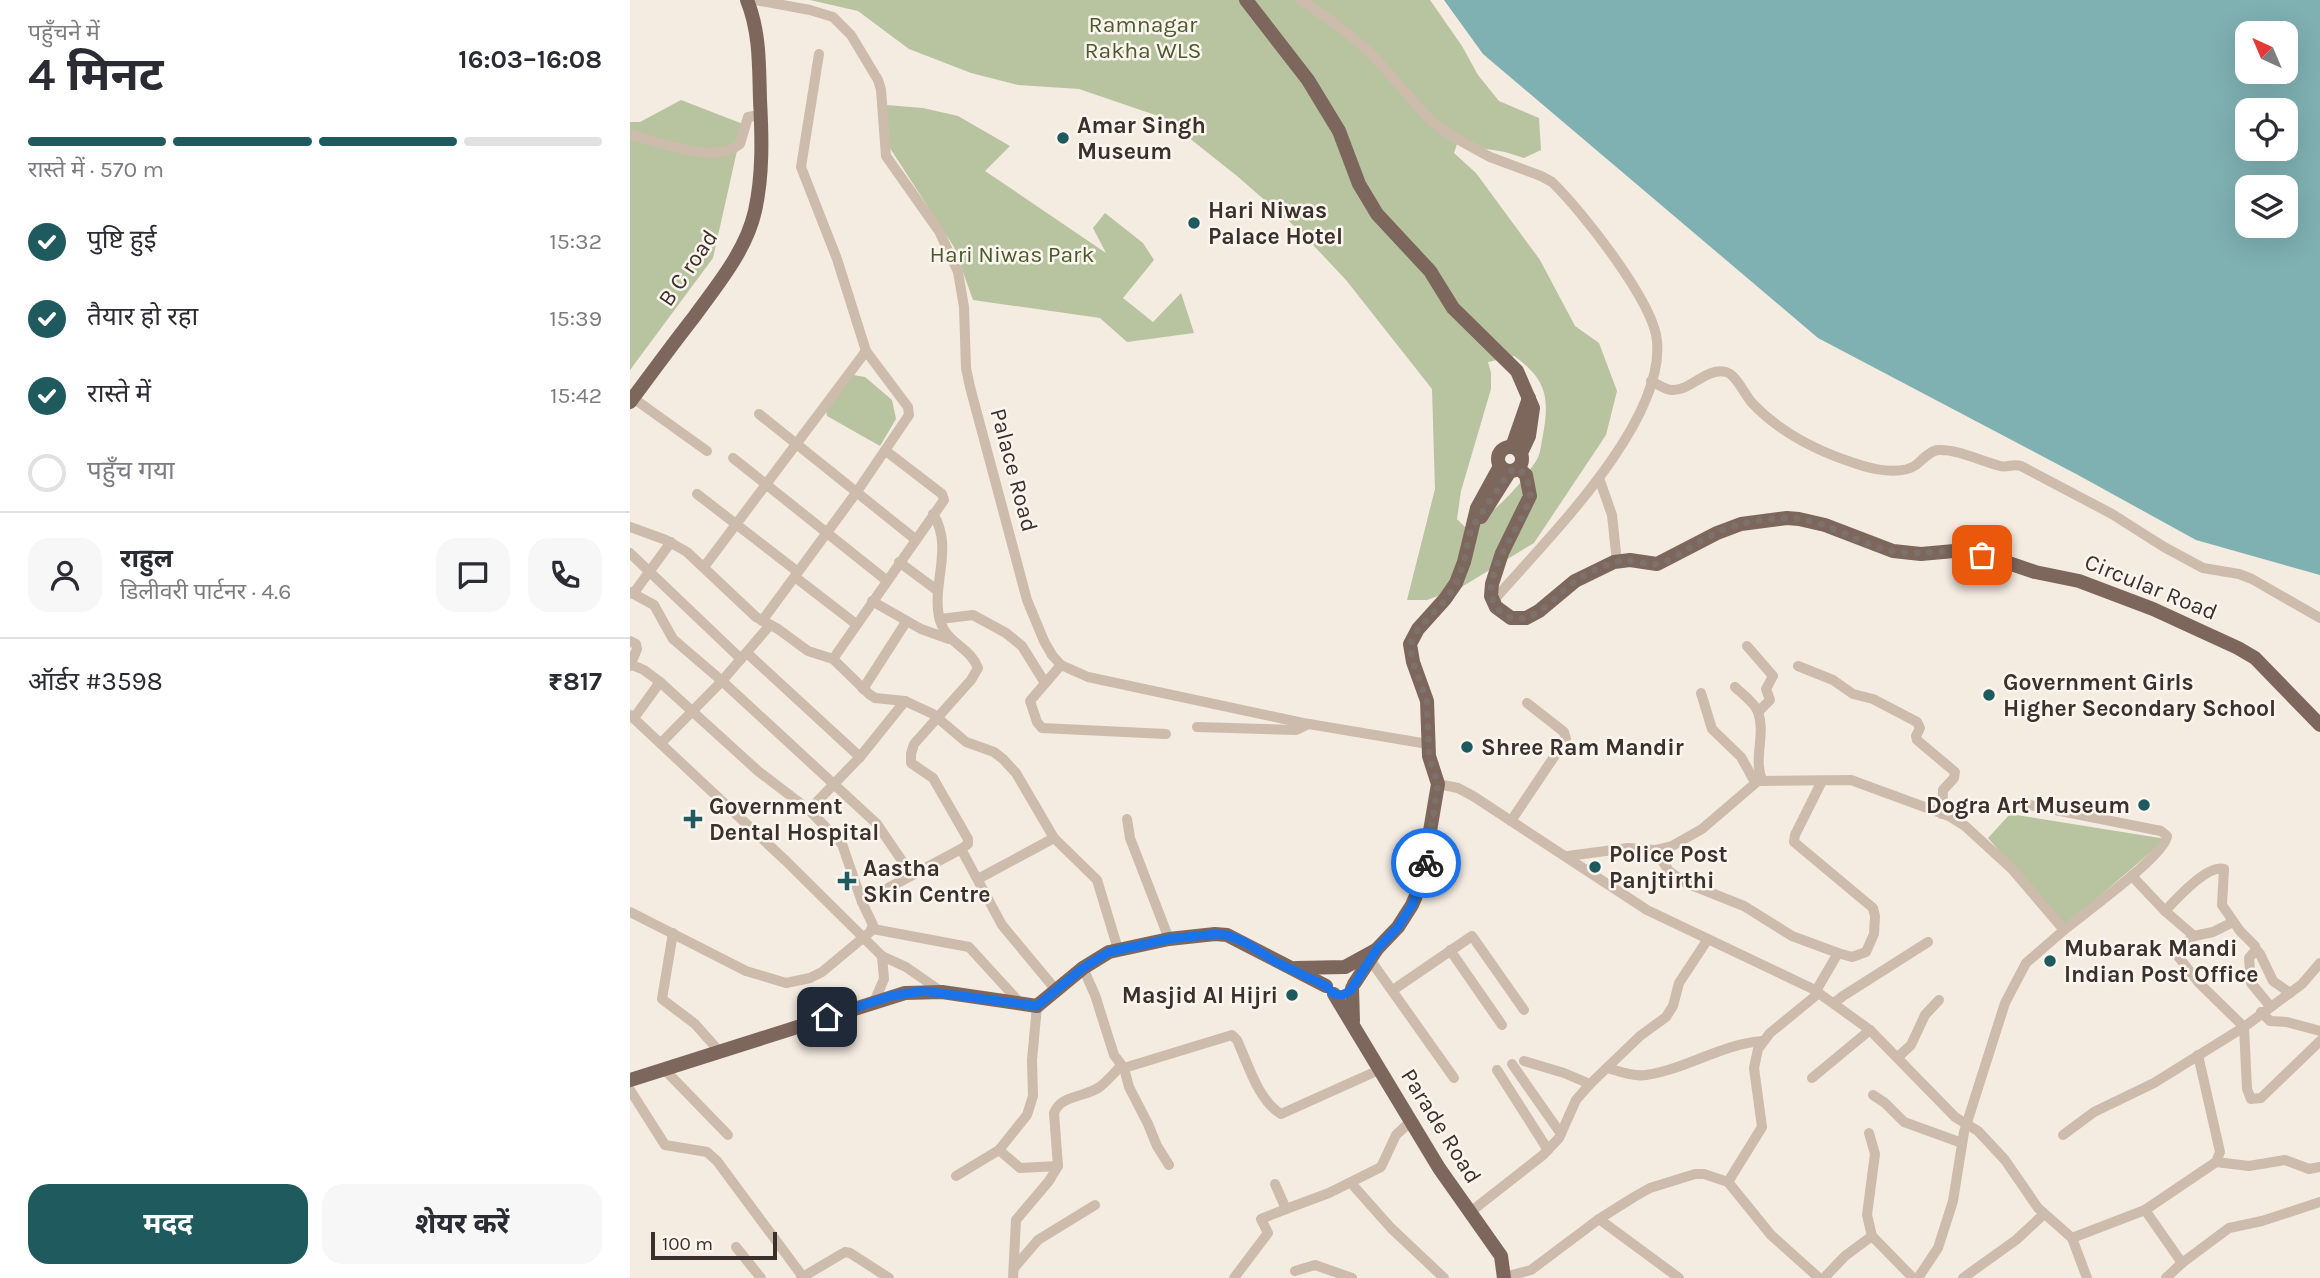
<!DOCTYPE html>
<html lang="hi">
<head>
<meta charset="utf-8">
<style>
	:root { --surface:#fff; --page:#f7f7f7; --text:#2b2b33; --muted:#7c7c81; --line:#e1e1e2; --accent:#1f5a5e }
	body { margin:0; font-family:Karla,"Noto Sans Devanagari",sans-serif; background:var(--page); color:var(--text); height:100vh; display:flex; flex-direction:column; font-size:26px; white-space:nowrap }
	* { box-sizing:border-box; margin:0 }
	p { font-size:23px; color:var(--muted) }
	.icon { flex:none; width:38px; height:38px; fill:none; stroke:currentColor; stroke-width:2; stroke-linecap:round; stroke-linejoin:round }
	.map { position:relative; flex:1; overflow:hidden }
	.drawer { display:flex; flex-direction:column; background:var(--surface); width:630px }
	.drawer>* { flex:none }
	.needle { width:46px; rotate:316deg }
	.buttons { position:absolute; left:1605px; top:21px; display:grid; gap:14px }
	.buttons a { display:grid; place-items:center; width:63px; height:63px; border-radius:14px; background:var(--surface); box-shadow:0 7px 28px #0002; font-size:35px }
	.scale { position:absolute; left:21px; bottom:18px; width:126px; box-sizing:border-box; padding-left:7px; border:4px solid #3b302b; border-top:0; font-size:19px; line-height:24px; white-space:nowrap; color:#3b302b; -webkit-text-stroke:5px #fbf5ee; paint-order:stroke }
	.pin { position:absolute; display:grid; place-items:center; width:60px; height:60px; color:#fff; margin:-30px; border-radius:14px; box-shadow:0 4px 10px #0006 }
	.courier { position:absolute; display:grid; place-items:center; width:70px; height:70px; margin:-35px; border:5px solid #1a73e8; border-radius:50%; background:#fff; color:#222; box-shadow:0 2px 9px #0007 }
	.overview em { font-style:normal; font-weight:700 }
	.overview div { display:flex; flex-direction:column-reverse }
	.overview { display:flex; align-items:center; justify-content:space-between; height:119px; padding:0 28px }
	h1 { font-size:46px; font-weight:700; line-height:52px }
	.bar { display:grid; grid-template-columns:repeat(4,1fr); gap:10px 7px; align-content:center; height:84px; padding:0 28px }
	.bar i { height:9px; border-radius:5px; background:var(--line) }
	.bar .active { background:var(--accent) }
	.bar p { grid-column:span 4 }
	.line { display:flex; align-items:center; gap:18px; padding:0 28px; border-top:2px solid var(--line) }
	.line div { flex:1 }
	.round { display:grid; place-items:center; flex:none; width:74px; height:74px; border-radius:21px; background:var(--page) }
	ol { padding:0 28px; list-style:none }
	li { display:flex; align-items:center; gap:21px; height:77px }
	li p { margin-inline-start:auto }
	li .icon { padding:7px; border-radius:50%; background:var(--accent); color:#fff; stroke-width:4 }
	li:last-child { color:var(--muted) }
	li i { width:38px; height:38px; border:4px solid var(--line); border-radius:50% }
	.action { display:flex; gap:14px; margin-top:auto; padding:14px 28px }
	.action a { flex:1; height:80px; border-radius:21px; background:var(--accent); color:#fff; font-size:28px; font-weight:700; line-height:80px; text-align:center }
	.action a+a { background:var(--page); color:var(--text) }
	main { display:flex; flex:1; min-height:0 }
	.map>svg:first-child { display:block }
	.green { fill:#b8c4a0; fill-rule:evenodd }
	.water { fill:#7fb0b2; fill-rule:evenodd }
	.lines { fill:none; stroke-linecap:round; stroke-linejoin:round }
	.minor { stroke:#cdbbac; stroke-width:10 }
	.major { stroke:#7d675c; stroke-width:14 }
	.done { stroke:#7c716b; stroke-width:7; stroke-dasharray:0 12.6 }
	.route { stroke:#1a73e8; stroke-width:9 }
	.poi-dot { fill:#1f5a5e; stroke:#fbf5ee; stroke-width:2.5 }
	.labels { text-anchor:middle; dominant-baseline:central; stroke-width:5; stroke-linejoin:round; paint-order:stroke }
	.park-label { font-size:23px; fill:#4a5a2e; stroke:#fbf5ee }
	.poi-label { font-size:23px; font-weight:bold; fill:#3b302b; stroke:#fbf5ee; text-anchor:start }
	.street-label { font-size:23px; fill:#3b302b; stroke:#fbf5ee }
</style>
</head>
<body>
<main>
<section class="drawer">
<div class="overview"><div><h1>4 मिनट</h1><p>पहुँचने में</p></div><em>16:03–16:08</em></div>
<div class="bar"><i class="active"></i><i class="active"></i><i class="active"></i><i></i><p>रास्ते में · 570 m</p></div>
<ol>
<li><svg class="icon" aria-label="check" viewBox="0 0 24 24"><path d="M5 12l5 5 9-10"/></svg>पुष्टि हुई<p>15:32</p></li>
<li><svg class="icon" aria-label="check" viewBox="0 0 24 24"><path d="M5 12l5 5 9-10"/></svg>तैयार हो रहा<p>15:39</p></li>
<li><svg class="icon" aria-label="check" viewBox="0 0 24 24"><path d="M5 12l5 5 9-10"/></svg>रास्ते में<p>15:42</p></li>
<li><i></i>पहुँच गया</li>
</ol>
<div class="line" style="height:126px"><a class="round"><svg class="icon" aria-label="person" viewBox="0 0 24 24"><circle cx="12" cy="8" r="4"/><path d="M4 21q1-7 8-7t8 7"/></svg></a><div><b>राहुल</b><p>डिलीवरी पार्टनर · 4.6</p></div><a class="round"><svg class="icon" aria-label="chat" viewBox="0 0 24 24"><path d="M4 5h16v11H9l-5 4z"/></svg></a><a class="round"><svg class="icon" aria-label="phone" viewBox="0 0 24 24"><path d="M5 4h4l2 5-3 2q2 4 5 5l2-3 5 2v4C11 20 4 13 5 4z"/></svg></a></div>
<div class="line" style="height:91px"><div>ऑर्डर #3598</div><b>₹817</b></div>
<div class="action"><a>मदद</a><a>शेयर करें</a></div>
</section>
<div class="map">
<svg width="1690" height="1278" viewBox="0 0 1690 1278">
	<rect width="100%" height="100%" fill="#f4ebe1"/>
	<g class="green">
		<path d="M180,0H800L832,46L848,75L869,101L909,118L911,150L894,158L875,152L827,144L824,153L846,173L910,260L945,326L969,343L987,391L976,435L904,543L830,588L797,600H777L805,489L802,389L716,280L670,231L607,176L534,118L449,89L388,85L341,73L279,49L228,11ZM884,356C916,379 920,397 913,435C911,443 911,454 906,461C889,488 864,512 838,530L827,519L831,491L861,389V373L858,362Z"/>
		<path d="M51,100L113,124L83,258L0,370V122H10Z"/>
		<path d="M256,105L293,108L328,116L380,146L355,171L476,253L463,228L475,213L513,243L524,260L493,298L523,322L551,293L564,333L497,342L470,318L343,300L324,247L256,142Z"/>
		<path d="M223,375L235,377L262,400L266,419L250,446L197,416L196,411Z"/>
		<path d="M1380,814L1536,839L1435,926L1358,838Z"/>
	</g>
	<path class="water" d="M814,0H1690V575L1566,540L1448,475L1188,338L853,54ZM1617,33H1656V72H1617ZM1617,110H1656V149H1617ZM1617,187H1656V226H1617Z"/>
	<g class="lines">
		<g class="minor">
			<path d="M125,0L180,10L203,17L221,35L248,80L251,90L256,156L309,231L328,272L334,307L336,368L340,387L397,600L414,641L422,655L431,665L458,677L673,723L798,744"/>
			<path d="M671,0L702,21L741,53L800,120L820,135L860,157L911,176L922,182C951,210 1024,302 1027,341C1035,424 915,541 863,601"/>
			<path d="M0,134C28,142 86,165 110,144L118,117L131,115"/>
			<path d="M1021,381C1027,384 1034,389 1041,390C1060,392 1076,367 1096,372C1107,375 1115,396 1123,404C1150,432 1187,451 1224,463C1241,469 1270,476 1286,465C1292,460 1300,451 1308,450C1328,449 1350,461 1370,466C1378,468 1383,463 1391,466L1482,514L1534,547L1573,568L1609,574L1622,579L1690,618"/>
			<path d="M3,398L77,451"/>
			<path d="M129,414L285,539"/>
			<path d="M103,458L256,580"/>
			<path d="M969,478L982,515L987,562"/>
			<path d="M67,494L168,572"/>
			<path d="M303,514C324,547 302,582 309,617C315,644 340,646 348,668L341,680L284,744L281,754V763L303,778L338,839V844L331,849"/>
			<path d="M0,527L36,540L57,552L126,617L148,629L178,651L203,659L239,694L245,698L275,701L303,714L336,742L364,752L373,759L386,773L424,838L467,880L488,949"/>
			<path d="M0,553L111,659"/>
			<path d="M269,562L308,591"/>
			<path d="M74,567L236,351"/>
			<path d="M165,577L226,624"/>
			<path d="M0,592L24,605L43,639L92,681L247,824L281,874"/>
			<path d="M3,594L41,542"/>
			<path d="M242,601L291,629L319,639"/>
			<path d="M310,619L343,615L376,633L392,646L415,683"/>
			<path d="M132,621L226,493L279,415L278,407L236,351L207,259L171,167L189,54"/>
			<path d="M0,641L6,644L7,649L0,666"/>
			<path d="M1117,646L1143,676L1136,689L1140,700L1128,712"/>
			<path d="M117,653L230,757"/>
			<path d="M203,659L314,500L312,494L256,451"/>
			<path d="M0,664L14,670L30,682L128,771L179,810"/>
			<path d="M431,665L400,701L407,722L412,728L536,734"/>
			<path d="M1168,666L1203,680L1223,694L1243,699L1287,722L1290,728L1286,736L1287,740L1325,772L1324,778L1313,790L1312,814"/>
			<path d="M1105,687C1112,694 1125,703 1128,712C1136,735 1123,759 1132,780"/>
			<path d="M233,689L276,622"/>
			<path d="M1071,693L1082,729L1111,757L1125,782"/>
			<path d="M275,701L230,757L179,810L212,844L232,902L331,849L372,925L426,990"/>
			<path d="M0,715L156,861L252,956L276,967L312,992"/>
			<path d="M4,718L30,682"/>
			<path d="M567,727L666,730L679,724"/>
			<path d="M31,743L92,681L140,625"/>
			<path d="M808,784L828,788L843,796L1017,910L1183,989L1240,1030L1325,1117L1348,1131L1375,1160L1408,1208L1442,1238L1457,1278"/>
			<path d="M1390,803L1531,831L1537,836C1537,854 1452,915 1434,930"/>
			<path d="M497,819L500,838L539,939"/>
			<path d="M881,821L936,739L934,732L897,703"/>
			<path d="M1025,850L1039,871L1056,883L1114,906L1162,936L1208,953"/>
			<path d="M938,856L998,848L1025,850L1042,846L1072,829L1128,781L1221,780L1319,816L1335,826L1382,869L1434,930L1396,963L1375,1003L1334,1132L1323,1201L1308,1248L1288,1278"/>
			<path d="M1502,876L1535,911L1564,936L1583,932L1603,922"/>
			<path d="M348,879L424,838"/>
			<path d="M1535,911C1546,899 1578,864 1594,869L1592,905L1610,931L1625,946V951L1619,958L1621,983L1640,1006"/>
			<path d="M0,912L116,971L156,983L180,978L192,972L240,932L243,925L232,902"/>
			<path d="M243,929L339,947L391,1004"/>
			<path d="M43,933L32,999L65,1024L89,1051"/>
			<path d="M1564,936L1548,950L1547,955L1569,983L1614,1027L1617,1089L1621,1099L1631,1098L1690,1041"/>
			<path d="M1625,948L1630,954L1643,981L1660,993"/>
			<path d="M820,950L872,1025"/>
			<path d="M741,961L824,1078"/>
			<path d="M453,968L465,995L484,1055L494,1068L499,1087L518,1124L527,1146L539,1165"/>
			<path d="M763,990L842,936L894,1010"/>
			<path d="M1186,991L1208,953L1222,957L1236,952L1244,934L1245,916L1243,908L1164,842L1165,835L1192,781"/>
			<path d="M244,1002L254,979L252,956"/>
			<path d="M1204,1003L1213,996L1298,942"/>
			<path d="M1631,1012L1640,1021L1657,1022L1690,1031"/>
			<path d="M1268,1057L1281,1045L1295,1015L1309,1000"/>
			<path d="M894,1061L934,1073L960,1084"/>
			<path d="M882,1064L931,1134"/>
			<path d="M494,1068L602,1035L607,1040C618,1064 628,1100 651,1114L749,1070"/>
			<path d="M977,1068C989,1071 1003,1077 1016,1075C1057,1069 1091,1044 1133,1041"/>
			<path d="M34,1069L98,1135"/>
			<path d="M867,1070L918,1150"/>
			<path d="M1182,1078L1240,1030"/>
			<path d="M0,1090L35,1145L77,1152L87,1161L173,1277"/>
			<path d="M1243,1095L1255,1103L1274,1122L1332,1143"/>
			<path d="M1239,1133L1245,1154L1237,1215L1242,1236L1283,1278"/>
			<path d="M1433,1135L1464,1112L1524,1083L1614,1027L1672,984L1690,963"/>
			<path d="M369,1150L390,1168L428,1166"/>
			<path d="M1586,1162L1619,1166L1655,1160L1679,1169L1690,1167"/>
			<path d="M326,1176L369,1150L397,1115L403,1096L402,1060L407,1006"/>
			<path d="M1098,1182L1132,1127L1124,1068L1128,1049L1140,1033L1189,993"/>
			<path d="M721,1183L761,1228L814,1278"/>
			<path d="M645,1184L656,1209L699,1193L751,1167L766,1135L781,1121"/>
			<path d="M1515,1210L1552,1263"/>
			<path d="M839,1213L913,1155L929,1138L946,1100L960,1084L1010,1036L1036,1017L1043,1006L1049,983L1078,939"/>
			<path d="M969,1219L1049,1278"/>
			<path d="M1442,1238L1515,1210L1586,1162L1590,1152L1568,1055"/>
			<path d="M106,1247L131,1278"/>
			<path d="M384,1268L408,1240L465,1205"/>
			<path d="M665,1271L685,1265L722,1278"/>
			<path d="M874,1277L901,1270L969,1219L1004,1197L1020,1188L1065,1174H1074L1098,1182L1141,1235L1189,1278"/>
			<path d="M171,1278L215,1252L220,1253L259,1278"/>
			<path d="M383,1278L386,1220L419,1181L428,1166L424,1113C431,1094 456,1098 471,1086C478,1080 484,1073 491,1066"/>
			<path d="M604,1278L638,1233L631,1219L656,1209"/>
			<path d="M1194,1278L1215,1256L1242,1236"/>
			<path d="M1333,1278L1386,1240L1414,1214"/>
			<path d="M1536,1278L1552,1263L1599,1228L1632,1221L1690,1202"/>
		</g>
		<g class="major">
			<path d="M616,0L678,80L709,131L729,184L747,214L800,271L823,308L887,371L903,408L899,436L891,453"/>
			<path d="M0,402C21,374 42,345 64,317C87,285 116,251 125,211C133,175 132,137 130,100C129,66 130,32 117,0"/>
			<path d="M882,447L899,398"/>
			<circle cx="880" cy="459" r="12"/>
			<path d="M888,468L896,475L900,496L872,553L862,584L861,596L866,607L881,618H896L909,611L945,581L984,562L1000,560L1027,564L1087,533L1111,524L1157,518L1169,519L1195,525L1263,551L1291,554L1324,551L1361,557L1405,572L1449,581L1523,609L1608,648L1625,658L1690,725"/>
			<path d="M851,517L880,471"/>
			<path d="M666,968L715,967L746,950"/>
			<path d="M724,984L747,949L768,927L782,905L791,884L808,784L799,756L797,701L783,662L780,644L788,629L815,599L826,583L834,562L847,508L870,466"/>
			<path d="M722,988L723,1021"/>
			<path d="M704,994L809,1168L871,1256L874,1278"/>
			<path d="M0,1080L275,993L312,992L407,1006L453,968L479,952L539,939L585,934L597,935L696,986"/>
		</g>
	</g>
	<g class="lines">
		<path class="done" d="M796,863L808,784L799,756L797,701L783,662L780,645L788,629L816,599L826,583L834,562L841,529L880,471L888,468C895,475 902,485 900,496C895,526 839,584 871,612C898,636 926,593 947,580C960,572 975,564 990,561C1005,558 1018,568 1032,563C1047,557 1060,547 1074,539C1099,525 1126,519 1155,518C1195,517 1225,544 1262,551C1282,555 1300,551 1320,551C1330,551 1341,553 1352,555"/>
		<path class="route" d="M197,1017L261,996L293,991L407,1006L453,968L479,952L539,939L585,934L597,935L616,943L646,962L696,986L704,994L712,995L720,991L747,949L768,927L782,905L791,884L796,863"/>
	</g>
	<g class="poi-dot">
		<circle cx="433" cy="138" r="7"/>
		<circle cx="564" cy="223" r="7"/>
		<circle cx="1359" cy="695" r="7"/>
		<circle cx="837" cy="747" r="7"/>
		<circle cx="1514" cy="805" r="7"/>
		<path d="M59.5 808.5h7v7h7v7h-7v7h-7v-7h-7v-7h7z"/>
		<circle cx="965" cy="867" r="7"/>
		<path d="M213.5 870.5h7v7h7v7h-7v7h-7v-7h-7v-7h7z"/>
		<circle cx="1420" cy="961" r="7"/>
		<circle cx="662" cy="995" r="7"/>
	</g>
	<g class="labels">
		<g class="park-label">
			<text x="513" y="24">Ramnagar<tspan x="513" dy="26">Rakha WLS</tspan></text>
			<text x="382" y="254">Hari Niwas Park</text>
		</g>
		<g class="poi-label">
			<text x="447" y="125">Amar Singh<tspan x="447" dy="26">Museum</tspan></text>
			<text x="578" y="210">Hari Niwas<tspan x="578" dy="26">Palace Hotel</tspan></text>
			<text x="1373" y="682">Government Girls<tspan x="1373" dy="26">Higher Secondary School</tspan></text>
			<text x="851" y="747">Shree Ram Mandir</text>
			<text x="1500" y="805" text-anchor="end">Dogra Art Museum</text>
			<text x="79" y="806">Government<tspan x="79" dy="26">Dental Hospital</tspan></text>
			<text x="979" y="854">Police Post<tspan x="979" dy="26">Panjtirthi</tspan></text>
			<text x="233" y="868">Aastha<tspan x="233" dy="26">Skin Centre</tspan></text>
			<text x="1434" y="948">Mubarak Mandi<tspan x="1434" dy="26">Indian Post Office</tspan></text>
			<text x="648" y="995" text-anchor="end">Masjid Al Hijri</text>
		</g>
		<g class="street-label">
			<text transform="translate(58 268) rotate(-56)">B C road</text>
			<text transform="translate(384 470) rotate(75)">Palace Road</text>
			<text transform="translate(1521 587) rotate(22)">Circular Road</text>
			<text transform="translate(811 1126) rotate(58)">Parade Road</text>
		</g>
	</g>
</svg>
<div class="buttons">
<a><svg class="needle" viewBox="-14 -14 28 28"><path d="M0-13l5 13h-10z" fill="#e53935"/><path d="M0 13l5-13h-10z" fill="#7c7c81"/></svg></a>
<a><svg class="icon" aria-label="locate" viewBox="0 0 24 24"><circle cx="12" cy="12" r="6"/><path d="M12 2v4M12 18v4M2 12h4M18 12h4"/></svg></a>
<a><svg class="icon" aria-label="layers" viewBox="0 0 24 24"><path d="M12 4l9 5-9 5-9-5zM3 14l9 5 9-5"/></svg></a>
</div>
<div class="scale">100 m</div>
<div class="pin" style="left:1352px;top:555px;background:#ea580c"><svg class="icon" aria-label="bag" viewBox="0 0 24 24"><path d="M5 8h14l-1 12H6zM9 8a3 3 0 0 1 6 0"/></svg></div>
<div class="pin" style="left:197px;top:1017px;background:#1f2937"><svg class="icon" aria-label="home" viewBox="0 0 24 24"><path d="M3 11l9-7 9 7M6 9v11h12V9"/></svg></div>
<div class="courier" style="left:796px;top:863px"><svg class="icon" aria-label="bike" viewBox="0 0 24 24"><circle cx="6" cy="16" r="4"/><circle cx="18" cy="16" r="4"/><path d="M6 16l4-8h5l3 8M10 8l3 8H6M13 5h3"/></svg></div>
</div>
</main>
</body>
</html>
